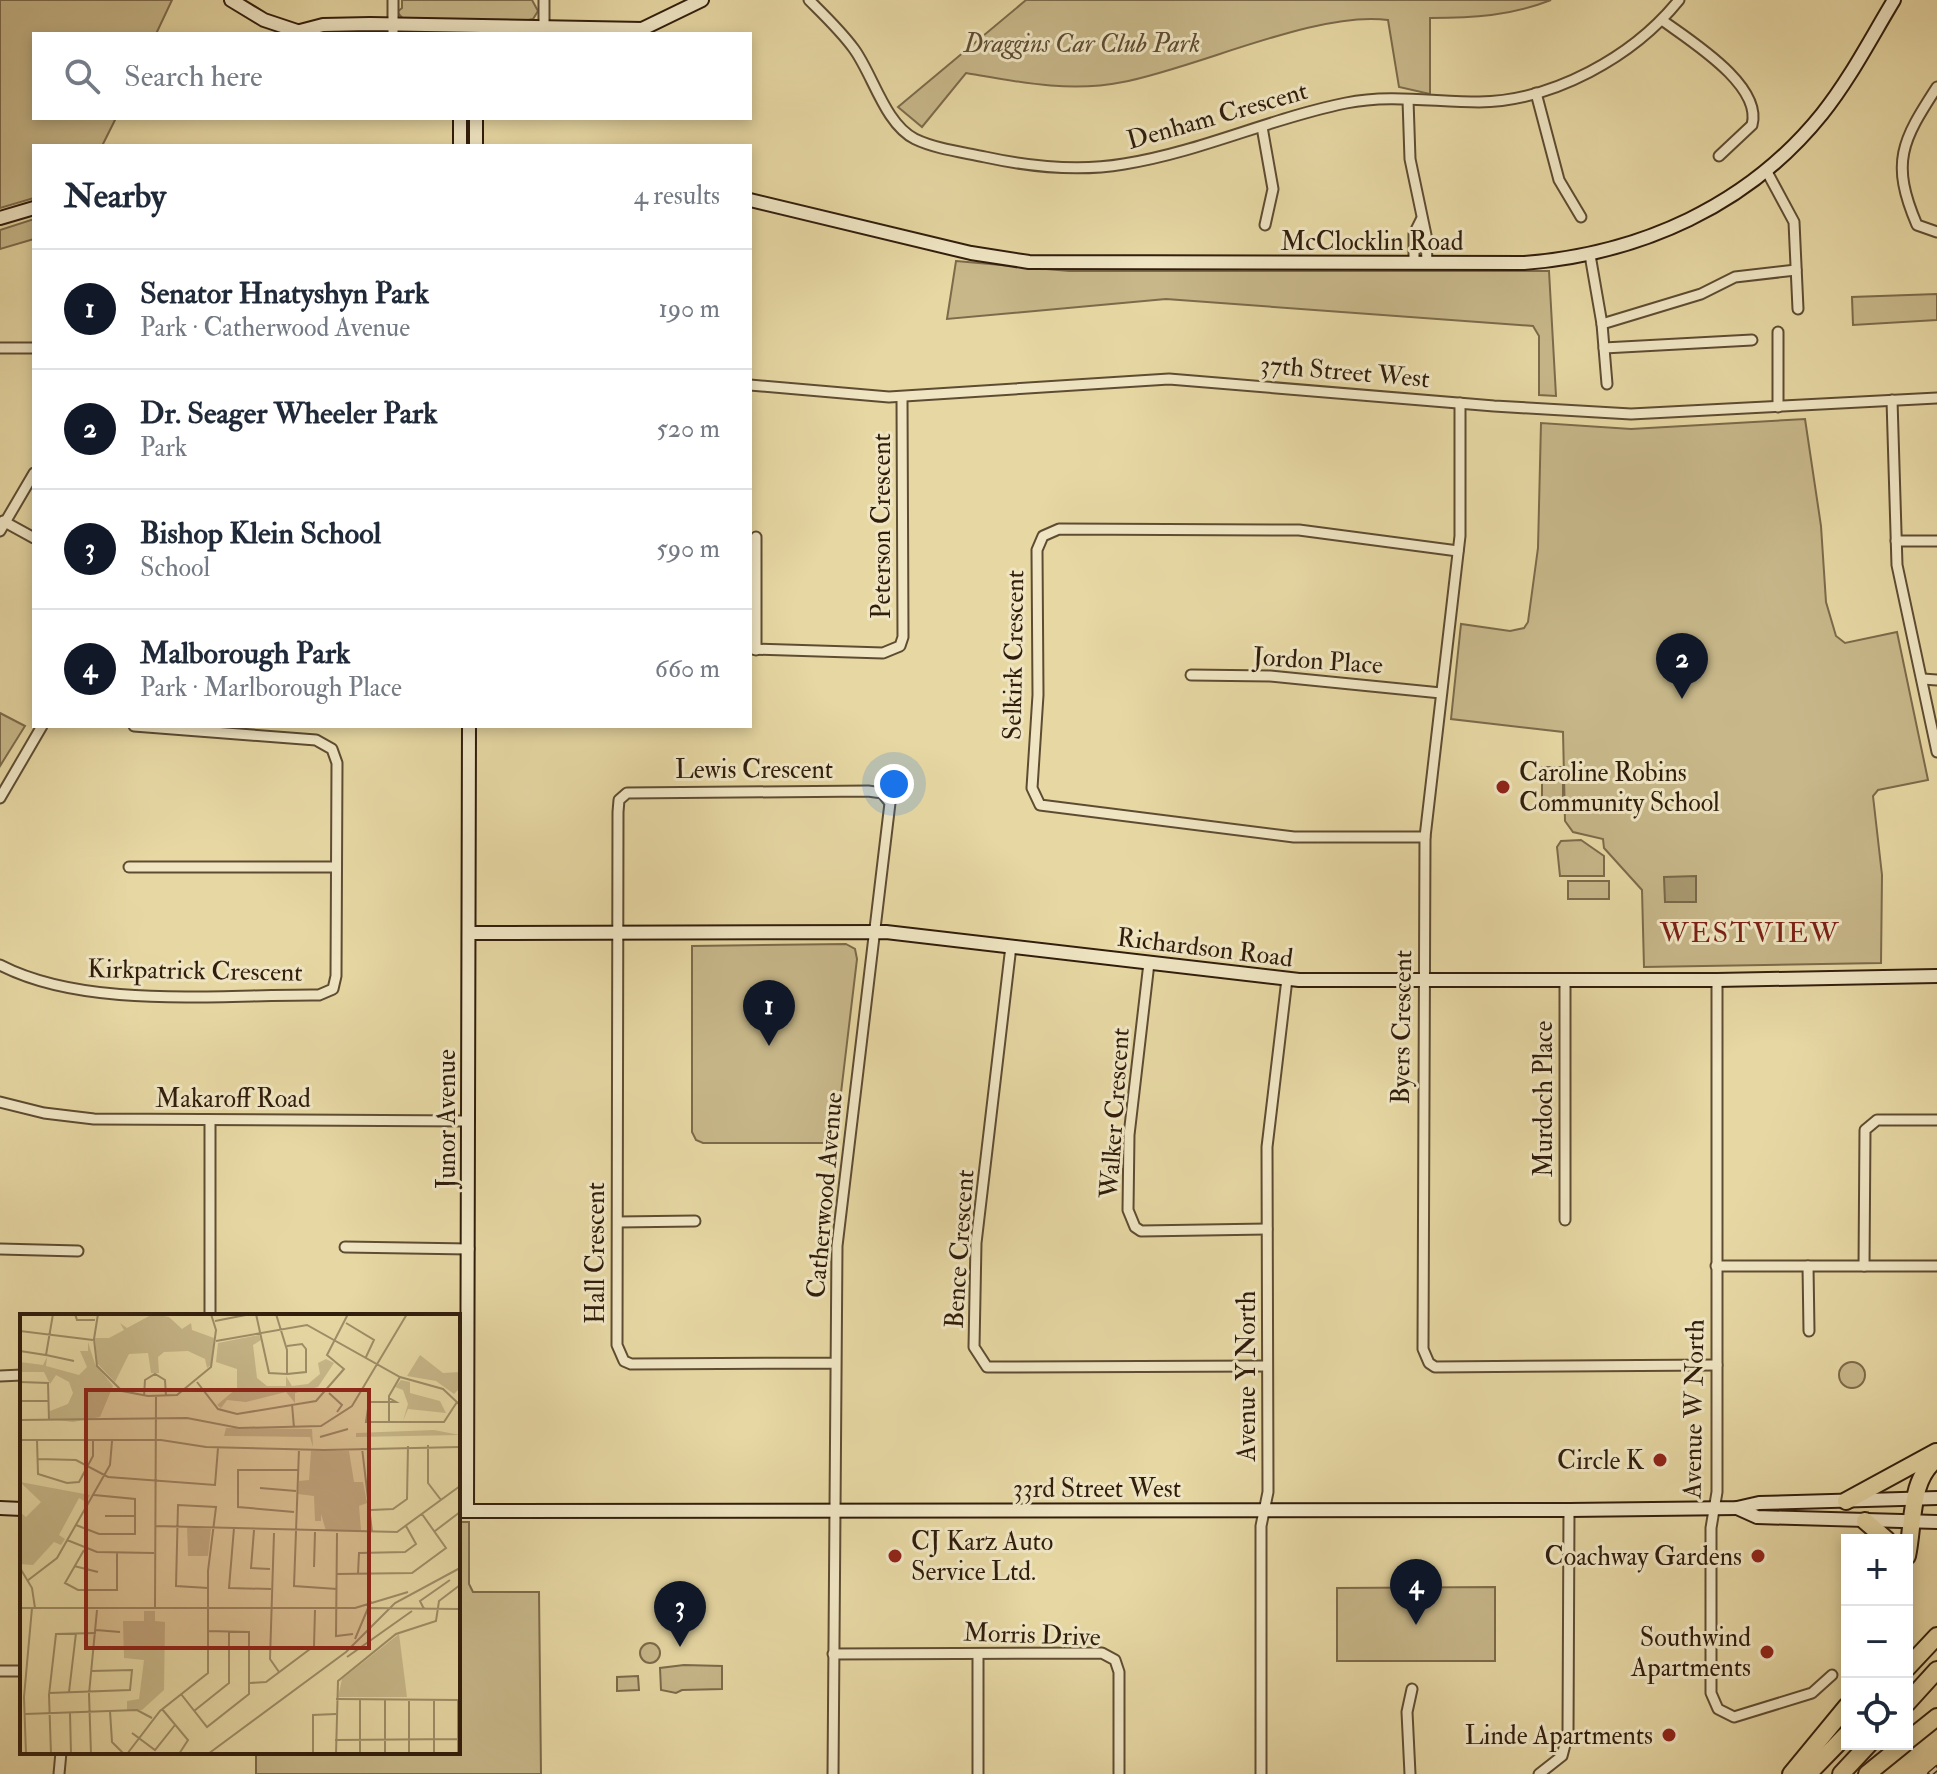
<!DOCTYPE html>
<html lang="en">
<head>
<meta charset="utf-8">
<style>
	:root { --surface:#fff; --page:#f6f6f7; --text:#1f2937; --muted:#747a83; --line:#e0e1e3; --accent:#111827 }
	body { margin:0; font-family:"IM FELL Double Pica",serif; background:var(--page); color:var(--text) }
	.controls { position:absolute; right:24px; bottom:24px; display:grid; overflow:hidden; border-radius:0px; box-shadow:0 4px 12px #0003 }
	.controls button { width:72px; height:72px; display:grid; place-items:center; padding:0; border:0; border-bottom:2px solid var(--line); background:var(--surface); color:var(--text); font:40px sans-serif }
	.you { position:absolute; left:894px; top:784px; width:28px; height:28px; margin:-20px; border:6px solid #fff; border-radius:50%; background:#1a73e8; box-shadow:0 0 0 12px #1a73e833 }
	.badge { display:grid; place-items:center; width:52px; height:52px; border-radius:50%; background:var(--accent); color:#fff; font-size:26px; font-weight:700 }
	.pin { position:absolute; translate:-50% -66px; filter:drop-shadow(0 2px 4px #0008) }
	.pin::after { content:''; position:absolute; top:42px; width:28px; height:24px; background:inherit; clip-path:polygon(0 0,100% 0,50% 100%) }
	.list { margin:0; padding:0; list-style:none }
	h2 { display:flex; justify-content:space-between; align-items:center; height:104px; margin:0; padding:0 32px; font-size:34px }
	h2 small { font-size:26px; font-weight:400; color:var(--muted) }
	.list li { display:grid; grid-template-columns:52px 1fr auto; gap:24px; align-items:center; box-sizing:border-box; height:120px; padding:0 32px; border-top:2px solid var(--line) }
	.list b { display:block; font-size:30px; white-space:nowrap }
	.list p { margin:0; font-size:26px; white-space:nowrap; color:var(--muted) }
	.list em { font-size:26px; font-style:normal; color:var(--muted) }
	.icon { flex:none; width:44px; height:44px; fill:none; stroke:currentColor; stroke-width:2; stroke-linecap:round; stroke-linejoin:round }
	.map { position:relative; flex:none; width:1937px; height:1774px; overflow:hidden }
	.search { position:absolute; background:var(--surface); box-shadow:0 4px 12px #0003; left:32px; top:32px; width:720px; height:88px; display:flex; align-items:center; gap:20px; box-sizing:border-box; padding:0 28px; border-radius:0px; color:var(--muted); font-size:30px }
	.panel { position:absolute; background:var(--surface); box-shadow:0 4px 12px #0003; left:32px; top:144px; width:720px; height:584px; border-radius:0px }
	.map>svg:first-child { display:block }
</style>
</head>
<body>
<div class="map">
<svg width="1937" height="1774" viewBox="0 0 1937 1774">
	<rect width="100%" height="100%" fill="#e6d7a3"/>
	<filter id="stains"><feTurbulence type="fractalNoise" baseFrequency=".0025" numOctaves="4"/><feColorMatrix values="0 0 0 0 .2 0 0 0 0 .09 0 0 0 0 .02 0 0 0 .5 -.17"/></filter>
	<radialGradient id="worn" r=".72"><stop offset=".6" stop-color="#630" stop-opacity="0"/><stop offset="1" stop-color="#630" stop-opacity=".3"/></radialGradient>
	<g fill="#c7b789" stroke="#7c6a4a" stroke-width="2">
		<path d="M 0,0 L 172,0 L 156,34 L 34,34 L 34,118 L 116,118 L 102,146 L 34,146 L 34,198 L 0,208 Z"/>
		<path d="M 402,0 L 532,0 L 538,11 L 533,19 L 524,21 L 406,22 L 397,12 L 402,8 Z"/>
		<path d="M 1026,0 L 1551,0 C 1510,16 1473,18 1430,18 L 1430,94 L 1399,87 L 1388,20 C 1318,10 1197,68 1123,82 C 1070,93 1018,82 966,73 L 922,127 L 898,107 Z"/>
		<path d="M 34,219 L 34,239 L 0,249 L 0,230 Z"/>
		<path d="M 956,261 L 1069,271 L 1549,271 L 1556,396 L 1539,395 L 1539,336 L 1533,326 L 1166,299 L 947,319 Z"/>
		<path d="M 1937,294 L 1937,320 L 1853,325 L 1852,297 Z"/>
		<path d="M 1805,419 L 1821,526 L 1826,602 L 1836,636 L 1845,643 L 1897,632 L 1928,780 L 1878,790 L 1873,796 L 1882,875 L 1881,963 L 1644,967 L 1642,890 L 1604,848 L 1603,839 L 1573,832 L 1565,821 L 1563,732 L 1451,719 L 1461,624 L 1510,631 L 1524,628 L 1528,622 L 1538,548 L 1541,423 L 1631,429 Z"/>
		<path d="M 0,713 L 25,726 L 0,766 Z"/>
		<rect x="1542" y="767" width="21" height="38"/>
		<path d="M 1581,840 L 1604,856 L 1604,876 L 1560,876 L 1557,847 L 1561,841 Z"/>
		<rect x="1568" y="881" width="41" height="18"/>
		<path d="M 846,944 L 855,949 L 857,959 L 835,1143 L 703,1143 L 696,1140 L 692,1132 L 692,946 Z"/>
		<circle cx="1852" cy="1375" r="13"/>
		<path d="M 458,1522 L 469,1522 L 469,1584 L 473,1592 L 539,1592 L 541,1774 L 256,1774 L 256,1752 L 458,1752 Z"/>
		<path d="M 1495,1587 L 1495,1661 L 1337,1661 L 1337,1588 Z"/>
		<circle cx="650" cy="1653" r="10"/>
		<path d="M 684,1665 L 722,1666 L 722,1689 L 682,1690 L 676,1693 L 661,1690 L 660,1668 Z"/>
		<path d="M 638,1676 L 639,1690 L 617,1691 L 617,1677 Z"/>
	</g>
	<path fill="#a89870" stroke="#786748" stroke-width="2" d="M 1696,876 L 1696,902 L 1665,902 L 1664,877 Z"/>
	<g fill="none" stroke-linecap="round" stroke-linejoin="round">
		<g stroke="#5e4c32" stroke-width="13">
			<g id="street">
				<path d="M 393,0 L 393,34"/>
				<path d="M 544,0 L 544,34"/>
				<path d="M 809,0 C 825,16 841,31 854,49 C 873,75 885,124 915,139 C 936,149 962,152 985,157 C 1031,167 1077,172 1124,164 C 1200,152 1271,118 1346,103 C 1389,94 1435,102 1479,102 C 1553,101 1633,57 1679,0"/>
				<path d="M 1662,20 C 1689,40 1763,85 1752,125 L 1719,156"/>
				<path d="M 1937,87 C 1902,141 1890,162 1917,225 L 1937,232"/>
				<path d="M 1536,93 L 1559,180 L 1581,217"/>
				<path d="M 1408,100 L 1410,159 L 1426,235 L 1427,263"/>
				<path d="M 1262,127 L 1273,189 L 1265,225"/>
				<path d="M 1766,170 L 1794,222 L 1798,309"/>
				<path d="M 1590,255 L 1602,324 L 1607,384"/>
				<path d="M 1414,263 L 1414,234 L 1421,220"/>
				<path d="M 1602,324 L 1701,294 L 1735,277 L 1796,270"/>
				<path d="M 1778,332 L 1778,407"/>
				<path d="M 0,348 L 34,348"/>
				<path d="M 1604,348 L 1752,340"/>
				<path d="M 750,385 L 889,397 L 1169,379 L 1494,406 L 1631,414 L 1937,398"/>
				<path d="M 1892,400 L 1897,565 L 1937,752"/>
				<path d="M 1460,403 L 1460,536 L 1425,837 L 1423,1349 L 1429,1363 L 1435,1367 L 1717,1365"/>
				<path d="M 3,521 L 34,538"/>
				<path d="M 0,531 L 34,473"/>
				<path d="M 1896,541 L 1937,541"/>
				<path d="M 750,649 L 883,653 L 900,646 L 903,637 L 902,397"/>
				<path d="M 756,650 L 756,537"/>
				<path d="M 1191,675 L 1270,676 L 1441,693"/>
				<path d="M 1923,679 L 1937,680"/>
				<path d="M 0,798 L 42,726"/>
				<path d="M 1425,837 L 1294,837 L 1040,805 L 1032,788 L 1038,695 L 1037,550 L 1043,536 L 1059,529 L 1299,530 L 1458,551"/>
				<path d="M 129,867 L 336,867"/>
				<path d="M 1011,946 L 976,1243 L 974,1347 L 987,1367 L 1267,1366"/>
				<path d="M 1149,963 L 1129,1135 L 1128,1210 L 1135,1227 L 1141,1231 L 1267,1229"/>
				<path d="M 0,965 C 87,1010 221,994 319,995 L 333,989 L 336,976 L 337,763 L 332,749 L 316,740 L 134,726"/>
				<path d="M 1717,980 L 1717,1492 L 1711,1528 L 1711,1693 L 1718,1709 L 1734,1717 L 1812,1693 L 1832,1675"/>
				<path d="M 0,1102 L 44,1113 L 94,1119 L 468,1121"/>
				<path d="M 210,1121 L 210,1316"/>
				<path d="M 1565,1220 L 1565,979"/>
				<path d="M 618,1222 L 695,1221"/>
				<path d="M 345,1247 L 469,1249"/>
				<path d="M 0,1249 L 78,1251"/>
				<path d="M 1716,1266 L 1937,1266"/>
				<path d="M 1808,1266 L 1809,1331"/>
				<path d="M 1864,1266 L 1865,1130 L 1877,1120 L 1937,1120"/>
				<path d="M 0,1376 L 22,1375"/>
				<path d="M 833,1654 L 1102,1653 L 1115,1660 L 1119,1672 L 1119,1774"/>
				<path d="M 978,1654 L 978,1774"/>
				<path d="M 0,1671 L 22,1671"/>
				<path d="M 59,1774 L 61,1752"/>
				<path d="M 833,1774 L 837,1246 L 890,803 L 882,793 L 868,791 L 627,793 L 619,800 L 618,812 L 617,1345 L 624,1361 L 631,1364 L 835,1363"/>
				<path d="M 1261,1774 L 1261,1526 L 1268,1492 L 1267,1147 L 1287,979"/>
				<path d="M 1410,1774 L 1407,1712 L 1412,1689"/>
				<path d="M 1539,1774 L 1562,1756 L 1568,1733 L 1569,1510"/>
			</g>
		</g>
		<g stroke="#311d0c" stroke-width="16">
			<g id="secondary">
				<path d="M 231,0 L 264,20 L 306,34"/>
				<path d="M 300,31 L 323,25 L 370,24 L 643,29"/>
				<path d="M 636,32 L 702,0"/>
				<path d="M 460,146 L 460,118"/>
				<path d="M 476,146 L 476,118"/>
				<path d="M 750,200 L 971,253 L 1029,262 L 1524,263 C 1640,254 1748,206 1822,114 C 1850,79 1871,38 1894,0"/>
				<path d="M 0,218 L 34,208"/>
				<path d="M 469,933 L 886,932 L 1299,980 L 1717,980 L 1937,976"/>
				<path d="M 0,1508 L 22,1509"/>
				<path d="M 1737,1508 L 1757,1517 L 1937,1522"/>
				<path d="M 458,1511 L 1569,1510 L 1737,1508 L 1759,1503 L 1937,1498"/>
				<path d="M 467,1511 L 469,726"/>
			</g>
		</g>
		<g stroke="#311d0c" stroke-width="20">
			<g id="highway">
				<path d="M 1846,1501 L 1936,1452"/>
				<path d="M 1865,1521 L 1887,1540"/>
				<path d="M 1907,1556 C 1914,1525 1909,1478 1937,1459"/>
				<path d="M 1907,1668 L 1937,1636"/>
				<path d="M 1907,1703 L 1937,1670"/>
				<path d="M 1907,1741 L 1937,1717"/>
				<path d="M 1791,1774 L 1847,1706"/>
				<path d="M 1808,1774 L 1847,1734"/>
				<path d="M 1841,1774 L 1869,1744"/>
				<path d="M 1867,1774 L 1904,1744"/>
			</g>
		</g>
		<use href="#street" stroke="#efe5c3" stroke-width="9"/>
		<use href="#secondary" stroke="#efe5c3" stroke-width="12"/>
		<use href="#highway" stroke="#e6d7a3" stroke-width="16"/>
		<g stroke="#311d0c" stroke-width="6">
			<path id="rail" d="M 1930,1774 L 1937,1768"/>
		</g>
		<use href="#rail" stroke="#efe5c3" stroke-width="3" stroke-dasharray="9" stroke-linecap="butt"/>
	</g>
	<g fill="#8f2418" stroke="#efe5c3" stroke-width="3">
		<circle cx="1503" cy="787" r="8"/>
		<circle cx="1660" cy="1460" r="8"/>
		<circle cx="895" cy="1556" r="8"/>
		<circle cx="1758" cy="1556" r="8"/>
		<circle cx="1767" cy="1652" r="8"/>
		<circle cx="1669" cy="1735" r="8"/>
	</g>
	<g text-anchor="middle" stroke-width="6" stroke-linejoin="round" paint-order="stroke">
		<g font-size="26" font-style="italic" fill="#5e4b32" stroke="#efe5c3">
			<text x="1082" y="52">Draggins Car Club Park</text>
		</g>
		<g font-size="26" fill="#311d0c" stroke="#efe5c3">
			<text transform="translate(1217 115) rotate(-16)" y="9">Denham Crescent</text>
			<text x="1372" y="250">McClocklin Road</text>
			<text transform="translate(1345 371) rotate(5)" y="9">37th Street West</text>
			<text transform="translate(881 526) rotate(-90)" y="9">Peterson Crescent</text>
			<text transform="translate(1013 655) rotate(-89)" y="9">Selkirk Crescent</text>
			<text transform="translate(1318 660) rotate(4)" y="9">Jordon Place</text>
			<text x="754" y="778">Lewis Crescent</text>
			<text transform="translate(1205 947) rotate(7)" y="9">Richardson Road</text>
			<text transform="translate(195 970) rotate(1)" y="9">Kirkpatrick Crescent</text>
			<text transform="translate(1401 1027) rotate(-89)" y="9">Byers Crescent</text>
			<text x="233" y="1107">Makaroff Road</text>
			<text transform="translate(1543 1099) rotate(-90)" y="9">Murdoch Place</text>
			<text transform="translate(1114 1113) rotate(-86)" y="9">Walker Crescent</text>
			<text transform="translate(446 1119) rotate(-90)" y="9">Junor Avenue</text>
			<text transform="translate(824 1195) rotate(-85)" y="9">Catherwood Avenue</text>
			<text transform="translate(959 1249) rotate(-86)" y="9">Bence Crescent</text>
			<text transform="translate(595 1253) rotate(-90)" y="9">Hall Crescent</text>
			<text transform="translate(1246 1376) rotate(-90)" y="9">Avenue Y North</text>
			<text transform="translate(1693 1409) rotate(-89)" y="9">Avenue W North</text>
			<text x="1097" y="1497">33rd Street West</text>
			<text transform="translate(1032 1634) rotate(2)" y="9">Morris Drive</text>
		</g>
		<g font-size="26" fill="#311d0c" stroke="#efe5c3" text-anchor="end">
			<text x="1519" y="781" text-anchor="start">Caroline Robins<tspan x="1519" dy="30">Community School</tspan></text>
			<text x="1644" y="1469">Circle K</text>
			<text x="911" y="1550" text-anchor="start">CJ Karz Auto<tspan x="911" dy="30">Service Ltd.</tspan></text>
			<text x="1742" y="1565">Coachway Gardens</text>
			<text x="1751" y="1646">Southwind<tspan x="1751" dy="30">Apartments</tspan></text>
			<text x="1653" y="1744">Linde Apartments</text>
		</g>
		<g font-size="28" letter-spacing="2" fill="#7a1f14" stroke="#efe5c3">
			<text x="1750" y="942">WESTVIEW</text>
		</g>
	</g>
	<g transform="translate(20 1314)">
		<rect width="440" height="440" fill="#e6d7a3"/>
		<path d="M 133,0 L 149,3 L 162,15 L 171,9 L 172,16 L 194,24 L 191,51 L 187,54 L 185,45 L 168,37 L 144,38 L 138,43 L 139,59 L 131,59 L 128,39 L 109,40 L 95,68 L 77,49 L 75,24 L 89,24 L 104,16 L 100,9 L 107,14 ZM 239,21 L 241,26 L 233,31 L 237,64 L 247,72 L 266,72 L 266,62 L 272,72 L 288,70 L 300,60 L 298,49 L 306,45 L 314,49 L 298,73 L 275,79 L 275,89 L 266,78 L 226,88 L 207,86 L 201,94 L 197,91 L 217,74 L 217,55 L 196,48 L 198,29 ZM 68,28 L 75,50 L 93,72 L 80,103 L 53,108 L 30,105 L 30,97 L 48,90 L 53,79 L 49,68 L 36,61 L 30,70 L 24,58 L 0,58 L 0,48 L 23,51 L 27,43 L 26,52 L 59,61 L 67,53 L 60,37 L 68,37 ZM 400,41 L 423,59 L 440,58 L 440,74 L 434,80 L 416,67 L 387,62 ZM 381,66 L 390,68 L 390,79 L 420,87 L 426,99 L 388,95 L 383,107 L 388,90 L 383,76 L 375,73 ZM 206,114 L 292,115 L 293,133 L 290,123 L 204,122 ZM 414,116 L 440,121 L 336,123 L 336,119 ZM 291,137 L 329,137 L 334,168 L 343,168 L 347,189 L 339,192 L 341,216 L 306,217 L 301,200 L 301,207 L 295,207 L 294,182 L 278,180 L 279,167 L 289,166 ZM 0,168 L 70,181 L 66,188 L 59,184 L 39,221 L 45,225 L 41,231 L 34,228 L 13,251 L 0,250 L 0,198 L 6,203 L 21,188 ZM 167,213 L 191,215 L 188,242 L 168,242 ZM 124,297 L 135,297 L 135,307 L 145,308 L 144,376 L 122,396 L 107,396 L 107,387 L 119,385 L 124,346 L 104,344 L 103,307 L 124,307 ZM 379,320 L 387,383 L 318,383 L 322,365 Z" fill="#c7b789"/>
		<path fill="none" stroke="#9e8d67" stroke-width="2" d="M 55,0 L 57,6 L 75,6M 78,0 L 74,25 L 77,52 L 102,77 L 128,82 L 157,81 L 191,53 L 196,16 L 191,0M 236,0 L 249,59 L 267,60 L 267,36 L 256,0M 195,7 L 231,0M 326,9 L 354,26 L 346,43M 0,17 L 73,26M 196,27 L 287,11 L 380,63 L 423,75 L 440,91M 267,32 L 282,30 L 286,35 L 286,58 L 267,60M 0,37 L 26,41 L 33,0M 26,41 L 54,47M 0,68 L 28,69 L 29,106M 177,68 L 198,95 L 217,100 L 296,87 L 324,55 L 307,41 L 328,0M 309,79 L 322,91 L 317,98M 124,82 L 125,66 L 135,60 L 145,66 L 146,82M 369,84 L 376,88 L 349,88 L 346,108 L 424,108 L 437,88M 0,87 L 28,87M 272,90 L 274,114M 0,106 L 167,104 L 219,114 L 301,112 L 332,92 L 387,0M 369,108 L 369,82 L 380,63M 300,123 L 328,115M 0,126 L 141,126 L 186,133 L 304,136 L 440,133M 17,126 L 18,160 L 47,169 L 59,168 L 73,142 L 73,126M 408,131 L 408,169 L 421,186M 342,134 L 352,218M 279,135 L 274,272 L 317,275M 18,145 L 56,146 L 88,163 L 195,171 L 198,134M 240,174 L 276,177M 351,196 L 373,195 L 387,185 L 388,132M 274,198 L 218,193 L 218,156 L 279,156M 85,202 L 115,202M 56,211 L 79,220 L 115,220 L 115,185 L 74,181M 135,212 L 377,218 L 440,172M 214,214 L 209,274 L 251,275M 234,216 L 231,254 L 250,255M 415,217 L 440,198M 254,219 L 250,345 L 259,358M 317,219 L 316,322 L 333,320M 47,226 L 77,238 L 134,239M 64,236 L 45,269 L 58,276 L 97,276 L 97,239M 54,252 L 78,258M 294,253 L 295,218M 0,254 L 12,274 L 15,294M 317,260 L 392,259 L 426,234 L 402,200M 338,260 L 339,239 L 385,238 L 396,230 L 386,212M 7,267 L 37,244 L 90,151 L 92,127M 135,293 L 136,82M 0,294 L 336,294M 335,294 L 388,278M 347,294 L 440,295M 404,295 L 400,287 L 430,266M 76,316 L 100,318M 335,325 L 351,287M 157,335 L 188,335M 327,343 L 392,297M 230,369 L 246,368 L 294,332 L 295,296M 49,378 L 56,319M 29,379 L 110,376 L 112,356 L 72,357M 161,380 L 187,413 L 229,380 L 229,318 L 188,317M 316,385 L 440,386M 340,386 L 340,440M 365,386 L 365,440M 389,386 L 389,440M 414,386 L 414,440M 438,386 L 438,440M 142,395 L 168,426 L 159,440M 90,397 L 92,428 L 104,440M 174,397 L 209,369 L 209,317M 50,399 L 51,440M 5,400 L 117,396 L 132,404M 119,424 L 112,419 L 135,436 L 155,411M 315,426 L 438,425M 6,440 L 4,383 L 12,294M 31,440 L 29,381 L 36,320 L 76,319M 71,440 L 69,380 L 77,296M 107,440 L 140,397 L 188,359 L 188,257 L 196,193 L 158,191 L 156,272 L 188,274M 188,440 L 326,338 L 375,289 L 440,254M 249,440 L 293,439M 293,440 L 293,401 L 316,400M 316,440 L 318,367 L 376,320 L 416,307 L 419,287 L 440,271"/>
		<path fill="#8f2418" fill-opacity="0.15" stroke="#8f2418" stroke-width="4" d="M 66,76 L 349,76 L 349,334 L 66,334 Z"/>
		<rect width="440" height="440" fill="none" stroke="#311d0c" stroke-width="4"/>
	</g>
	<rect width="100%" height="100%" filter="url(#stains)"/>
	<rect width="100%" height="100%" fill="url(#worn)"/>
</svg>
<div class="controls">
<button>+</button>
<button>−</button>
<button><svg class="icon" aria-label="locate" viewBox="0 0 24 24"><circle cx="12" cy="12" r="6"/><path d="M12 2v4M12 18v4M2 12h4M18 12h4"/></svg></button>
</div>
<div class="you"></div>
<div class="pin badge" style="left:769px;top:1046px">1</div>
<div class="pin badge" style="left:1682px;top:699px">2</div>
<div class="pin badge" style="left:680px;top:1647px">3</div>
<div class="pin badge" style="left:1416px;top:1625px">4</div>
<div class="search"><svg class="icon" aria-label="search" viewBox="0 0 24 24"><circle cx="10" cy="10" r="6"/><path d="M15 15l6 6"/></svg>Search here</div>
<section class="panel">
<h2>Nearby<small>4 results</small></h2>
<ul class="list">
<li><span class="badge">1</span><div><b>Senator Hnatyshyn Park</b><p>Park · Catherwood Avenue</p></div><em>190 m</em></li>
<li><span class="badge">2</span><div><b>Dr. Seager Wheeler Park</b><p>Park</p></div><em>520 m</em></li>
<li><span class="badge">3</span><div><b>Bishop Klein School</b><p>School</p></div><em>590 m</em></li>
<li><span class="badge">4</span><div><b>Malborough Park</b><p>Park · Marlborough Place</p></div><em>660 m</em></li>
</ul>
</section>
</div>
</body>
</html>
